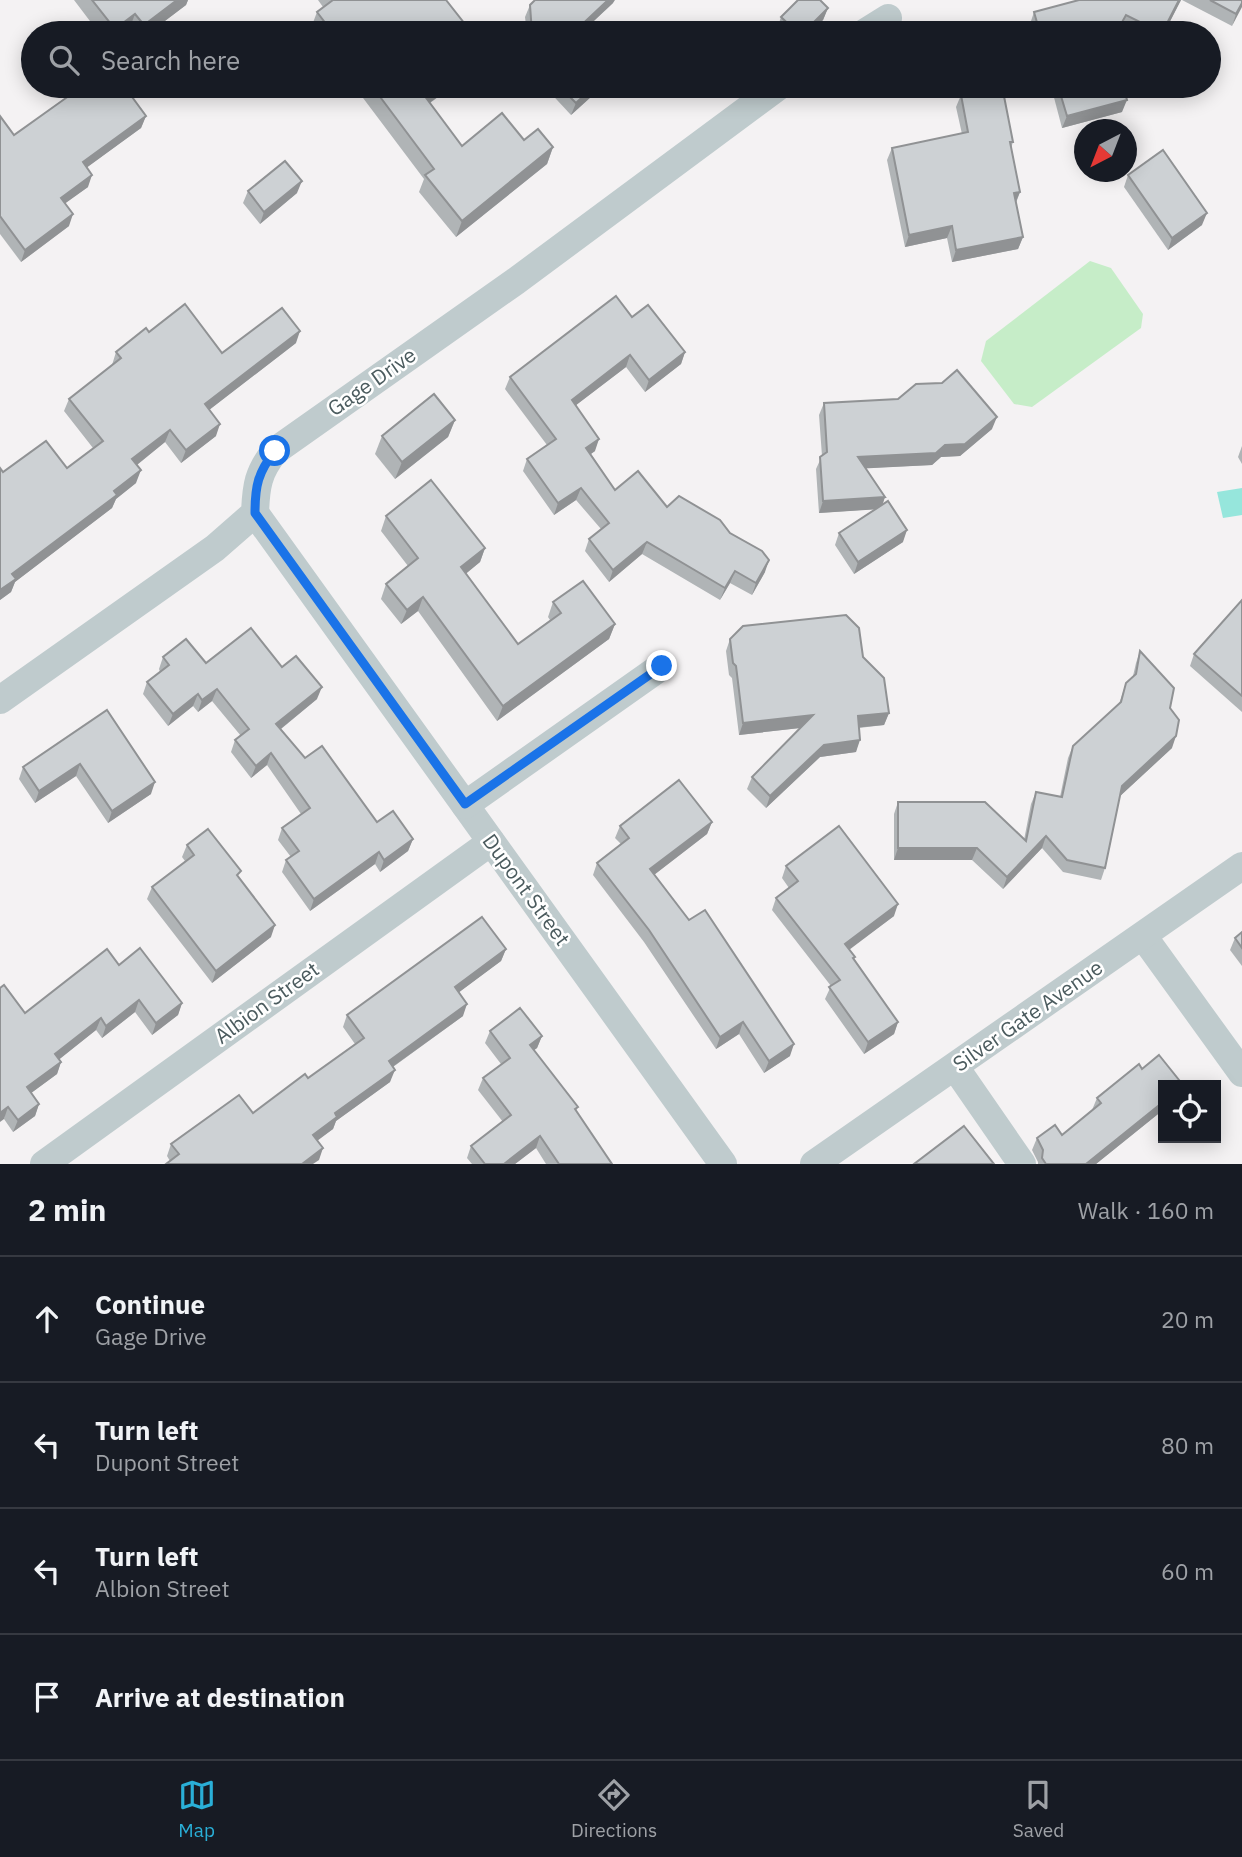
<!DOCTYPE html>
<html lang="en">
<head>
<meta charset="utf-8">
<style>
	:root { --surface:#171b24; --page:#242831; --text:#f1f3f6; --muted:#9ea1a6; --line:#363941; --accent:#2aafd7 }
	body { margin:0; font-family:"IBM Plex Sans",sans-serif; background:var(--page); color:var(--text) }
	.controls { position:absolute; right:21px; bottom:21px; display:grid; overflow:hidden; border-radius:0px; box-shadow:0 4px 18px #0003 }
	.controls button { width:63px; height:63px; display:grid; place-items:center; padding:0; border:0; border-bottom:2px solid var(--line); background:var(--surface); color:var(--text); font:35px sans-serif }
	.compass { position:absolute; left:1074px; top:119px; width:63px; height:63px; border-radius:50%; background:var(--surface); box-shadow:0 4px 18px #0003; rotate:222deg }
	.stop { position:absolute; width:21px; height:21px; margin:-16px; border:5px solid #1a73e8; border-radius:50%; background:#fff }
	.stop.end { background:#1a73e8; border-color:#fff; box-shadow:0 2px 7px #0008 }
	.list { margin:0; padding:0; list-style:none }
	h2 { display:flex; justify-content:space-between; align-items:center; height:91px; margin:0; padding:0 28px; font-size:30px }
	h2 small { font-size:23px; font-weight:400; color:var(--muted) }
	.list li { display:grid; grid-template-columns:46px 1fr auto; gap:21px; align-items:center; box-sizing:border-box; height:126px; padding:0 28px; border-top:2px solid var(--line) }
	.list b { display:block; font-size:26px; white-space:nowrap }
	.list p { margin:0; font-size:23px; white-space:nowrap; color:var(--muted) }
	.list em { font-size:23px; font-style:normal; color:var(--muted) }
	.icon { flex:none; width:38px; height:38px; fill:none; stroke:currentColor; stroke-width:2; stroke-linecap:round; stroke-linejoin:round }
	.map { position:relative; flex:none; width:1242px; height:1164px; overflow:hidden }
	.search { position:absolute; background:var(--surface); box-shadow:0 4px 18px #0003; left:21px; right:21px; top:21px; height:77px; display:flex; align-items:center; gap:18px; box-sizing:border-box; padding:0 24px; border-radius:38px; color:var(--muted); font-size:26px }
	.sheet { height:595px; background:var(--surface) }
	nav { display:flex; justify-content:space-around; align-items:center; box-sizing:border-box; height:98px; border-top:2px solid var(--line); background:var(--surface); font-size:19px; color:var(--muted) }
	nav a { display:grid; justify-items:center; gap:4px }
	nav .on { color:var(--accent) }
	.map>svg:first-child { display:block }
</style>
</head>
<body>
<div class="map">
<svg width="1242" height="1164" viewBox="0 0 1242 1164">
	<rect width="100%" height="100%" fill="#f4f2f3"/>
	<path fill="#c6edc8" d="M 1090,261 L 1111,268 L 1143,314 L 1141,328 L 1032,407 L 1014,404 L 981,361 L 986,341 Z"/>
	<path fill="#96e6dc" d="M 1242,488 L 1242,515 L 1223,518 L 1217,492 Z"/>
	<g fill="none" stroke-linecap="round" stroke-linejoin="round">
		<g stroke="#bfcbcd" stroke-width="28">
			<path d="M 864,33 L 888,18"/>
			<path d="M 255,513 L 723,1164"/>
			<path d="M 0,700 L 215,548 L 255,513 C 256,486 258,472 275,451 L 516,281 L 779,86"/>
			<path d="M 465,805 L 662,666"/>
			<path d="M 1143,936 L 1242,1073"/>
			<path d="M 955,1067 L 1022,1164"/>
			<path d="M 44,1164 L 491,842"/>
			<path d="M 814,1164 L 1242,866"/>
		</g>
	</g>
	<g fill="#b0b4b6">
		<path d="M 74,0 L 188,0 L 186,5 L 149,33 L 132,33 L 129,30 L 125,33 L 99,33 Z"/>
		<path d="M 318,0 L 446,0 L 472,33 L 315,33 L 311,28 L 317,12 L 323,7 Z"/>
		<path d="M 1181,0 L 1164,33 L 1134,33 L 1121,27 L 1118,33 L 1032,33 L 1030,24 L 1034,12 Z"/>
		<path d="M 1182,0 L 1242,0 L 1232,26 Z"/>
		<path d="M 613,3 L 581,33 L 527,33 L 525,17 L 530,5 Z"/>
		<path d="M 828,8 L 823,20 L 810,33 L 781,33 L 777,29 L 781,17 Z"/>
		<path d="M 74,86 L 124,86 L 146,116 L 141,128 L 87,167 L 88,187 L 65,203 L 69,226 L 21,262 L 0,234 L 0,116 L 14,135 L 72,93 Z"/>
		<path d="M 354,86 L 453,86 L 430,103 L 462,146 L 524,140 L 553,147 L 547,164 L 456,237 L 419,192 L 424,179 Z"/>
		<path d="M 544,86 L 603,86 L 571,115 Z"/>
		<path d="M 1051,86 L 1123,86 L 1122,112 L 1062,128 Z"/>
		<path d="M 961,95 L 1013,142 L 1011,148 L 1020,192 L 1016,203 L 1023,237 L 1018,249 L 952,262 L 947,238 L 905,247 L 887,160 L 892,148 L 962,134 L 956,107 Z"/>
		<path d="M 1128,175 L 1202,225 L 1168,250 L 1124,187 Z"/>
		<path d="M 248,191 L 297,193 L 260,224 L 243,203 Z"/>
		<path d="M 632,317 L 685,352 L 681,364 L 645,392 L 626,367 L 576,405 L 595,451 L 591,454 L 615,490 L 667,507 L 730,533 L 765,572 L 752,595 L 730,583 L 720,600 L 642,554 L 609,582 L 585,551 L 589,539 L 601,529 L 576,500 L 554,515 L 523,471 L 527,459 L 547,445 L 505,389 L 510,377 Z"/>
		<path d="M 149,332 L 222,353 L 296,343 L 209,410 L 216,436 L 181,463 L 165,442 L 137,465 L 136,483 L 116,499 L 112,508 L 15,582 L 11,592 L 0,600 L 0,468 L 3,472 L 67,468 L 93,448 L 64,411 L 69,399 L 112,365 L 116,352 Z"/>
		<path d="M 824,403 L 992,429 L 960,456 L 941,457 L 932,465 L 866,468 L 885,497 L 882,505 L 903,542 L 854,574 L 835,545 L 839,533 L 875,509 L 819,513 L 816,469 L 822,456 L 819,415 Z"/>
		<path d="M 455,420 L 448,437 L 395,479 L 375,454 L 382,436 Z"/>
		<path d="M 1242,446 L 1242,464 L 1238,457 Z"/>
		<path d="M 386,516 L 485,548 L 480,562 L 466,573 L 518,644 L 550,620 L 548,617 L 553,602 L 615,624 L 609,639 L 497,721 L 418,611 L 401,624 L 381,599 L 386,584 L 408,566 L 381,531 Z"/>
		<path d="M 1242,600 L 1242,712 L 1190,666 L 1194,654 Z"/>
		<path d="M 730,639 L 863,657 L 889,713 L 884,725 L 859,728 L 856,752 L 820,757 L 766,808 L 747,789 L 752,777 L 800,728 L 739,735 L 732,678 L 729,675 L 726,651 Z"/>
		<path d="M 1140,651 L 1170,708 L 1172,748 L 1120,796 L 1105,868 L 1101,880 L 1063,872 L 1042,848 L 1003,889 L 972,860 L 894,860 L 894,814 L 898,802 L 1024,840 L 1031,804 L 1036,792 L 1060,797 L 1068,758 L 1073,746 L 1119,704 L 1126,683 L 1133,676 L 1136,663 Z"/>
		<path d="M 163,657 L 206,663 L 282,667 L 317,699 L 281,729 L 305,758 L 377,822 L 413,839 L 408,851 L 380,872 L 375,864 L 310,911 L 282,872 L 286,860 L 291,857 L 278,840 L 282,828 L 301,814 L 267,765 L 251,778 L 231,752 L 235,740 L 241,736 L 212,701 L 198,712 L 193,706 L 168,726 L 143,694 L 147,682 L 160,672 L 159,669 Z"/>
		<path d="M 107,710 L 151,794 L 108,823 L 76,776 L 35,803 L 19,779 L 23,767 Z"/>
		<path d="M 712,822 L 707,834 L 654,875 L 790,1056 L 764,1073 L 739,1034 L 716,1049 L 644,942 L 593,875 L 597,863 L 621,844 L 615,838 L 620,826 Z"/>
		<path d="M 187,845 L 239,878 L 271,937 L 212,983 L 147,899 L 152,887 L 185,861 L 182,857 Z"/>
		<path d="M 786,866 L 894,916 L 849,949 L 855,957 L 854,959 L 898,1022 L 894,1034 L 864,1054 L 825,999 L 831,986 L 772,910 L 776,898 L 789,888 L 782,878 Z"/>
		<path d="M 1242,932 L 1242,966 L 1230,950 L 1235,938 Z"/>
		<path d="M 506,949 L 501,961 L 459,992 L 463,1016 L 393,1067 L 390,1082 L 336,1121 L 333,1129 L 317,1140 L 319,1160 L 170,1161 L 167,1156 L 171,1144 L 253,1113 L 308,1078 L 355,1044 L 343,1027 L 347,1015 Z"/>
		<path d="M 119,965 L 182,1003 L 178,1015 L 152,1035 L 135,1012 L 102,1038 L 96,1030 L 59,1059 L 61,1062 L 57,1074 L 31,1093 L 39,1104 L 35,1116 L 13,1132 L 4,1119 L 25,1013 Z"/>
		<path d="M 490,1031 L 542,1036 L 537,1048 L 534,1050 L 578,1107 L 576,1111 L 612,1164 L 546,1164 L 536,1148 L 515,1164 L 472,1164 L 467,1158 L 471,1146 L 503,1122 L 478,1090 L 483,1078 L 501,1064 L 485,1043 Z"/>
		<path d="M 1097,1098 L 1163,1110 L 1096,1164 L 1038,1164 L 1038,1162 L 1032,1150 L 1037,1138 L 1062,1135 L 1092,1110 Z"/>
	</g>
	<g fill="#909294">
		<path d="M 177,0 L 188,0 L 186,5 L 149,33 L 141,33 L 144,25 Z"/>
		<path d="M 608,0 L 615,0 L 613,3 L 581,33 L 573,33 Z"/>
		<path d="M 1179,0 L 1181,0 L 1164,33 L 1162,33 Z"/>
		<path d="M 1242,3 L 1242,7 L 1232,26 L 1236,14 Z"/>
		<path d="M 828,8 L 823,20 L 810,33 L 803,33 Z"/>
		<path d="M 135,14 L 129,30 L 125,33 L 113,33 L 115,29 Z"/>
		<path d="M 437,86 L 453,86 L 418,111 L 424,95 Z"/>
		<path d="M 594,86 L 603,86 L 571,115 L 576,103 Z"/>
		<path d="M 1127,100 L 1122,112 L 1062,128 L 1067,116 Z"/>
		<path d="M 146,116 L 141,128 L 78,174 L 83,162 Z"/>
		<path d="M 553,147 L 547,164 L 456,237 L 462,221 Z"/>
		<path d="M 92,175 L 88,187 L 56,210 L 61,198 Z"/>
		<path d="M 302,181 L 297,193 L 260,224 L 264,212 Z"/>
		<path d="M 1020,192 L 1015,204 L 1014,193 Z"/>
		<path d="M 1207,213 L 1202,225 L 1168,250 L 1172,238 Z"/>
		<path d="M 73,214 L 69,226 L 21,262 L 25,250 Z"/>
		<path d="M 952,226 L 947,238 L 905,247 L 909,235 Z"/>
		<path d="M 1023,237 L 1018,249 L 952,262 L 956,250 Z"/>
		<path d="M 300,331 L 296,343 L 200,417 L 205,404 Z"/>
		<path d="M 685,352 L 681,364 L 645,392 L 649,380 Z"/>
		<path d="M 630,355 L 626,367 L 567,412 L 572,400 Z"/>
		<path d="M 997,417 L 992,429 L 960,456 L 941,457 L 932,465 L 854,469 L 858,457 L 945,445 Z"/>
		<path d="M 455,420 L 448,437 L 395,479 L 402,462 Z"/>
		<path d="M 220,424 L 216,436 L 181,463 L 186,450 Z"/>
		<path d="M 170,430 L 165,442 L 128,472 L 132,459 Z"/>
		<path d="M 599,439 L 595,451 L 582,460 L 586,448 Z"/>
		<path d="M 141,470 L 136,483 L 116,499 L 112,508 L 15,582 L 11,592 L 0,600 L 0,590 L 12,574 Z"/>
		<path d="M 581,488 L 576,500 L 554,515 L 558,503 Z"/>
		<path d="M 885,497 L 881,509 L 819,513 L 823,501 Z"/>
		<path d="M 907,530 L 903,542 L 854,574 L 858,562 Z"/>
		<path d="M 647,542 L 642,554 L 609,582 L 613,570 Z"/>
		<path d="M 485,548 L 480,562 L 456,582 L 461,567 Z"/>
		<path d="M 769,560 L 765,572 L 752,595 L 756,583 Z"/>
		<path d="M 735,571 L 730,583 L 720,600 L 725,588 Z"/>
		<path d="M 423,597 L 418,611 L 401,624 L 407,610 Z"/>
		<path d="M 615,624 L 609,639 L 497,721 L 503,706 Z"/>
		<path d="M 322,687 L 317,699 L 272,736 L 276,724 Z"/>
		<path d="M 217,689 L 212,701 L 198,712 L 202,700 Z"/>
		<path d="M 198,694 L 193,706 L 168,726 L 173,714 Z"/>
		<path d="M 889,713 L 884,725 L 853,728 L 858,716 Z"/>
		<path d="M 813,715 L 809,727 L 739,735 L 743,723 Z"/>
		<path d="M 1176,736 L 1172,748 L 1118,798 L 1122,786 Z"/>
		<path d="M 860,740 L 856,752 L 820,757 L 766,808 L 770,796 L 824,745 Z"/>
		<path d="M 271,753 L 267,765 L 251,778 L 256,766 Z"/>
		<path d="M 80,764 L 76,776 L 35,803 L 39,791 Z"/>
		<path d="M 155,782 L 151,794 L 108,823 L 112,811 Z"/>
		<path d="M 712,822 L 707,834 L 646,881 L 650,869 Z"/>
		<path d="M 1046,836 L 1042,848 L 1003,889 L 1007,877 Z"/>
		<path d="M 413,839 L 408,851 L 380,872 L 384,860 Z"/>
		<path d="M 898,848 L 977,848 L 972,860 L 894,860 Z"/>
		<path d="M 379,852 L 375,864 L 310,911 L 314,899 Z"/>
		<path d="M 898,904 L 894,916 L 841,956 L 845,944 Z"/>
		<path d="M 275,925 L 271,937 L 212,983 L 216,971 Z"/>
		<path d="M 506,949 L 501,961 L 450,999 L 455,987 Z"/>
		<path d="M 139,1000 L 135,1012 L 102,1038 L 106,1026 Z"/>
		<path d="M 182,1003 L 178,1015 L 152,1035 L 156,1023 Z"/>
		<path d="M 467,1004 L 463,1016 L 384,1073 L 389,1061 Z"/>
		<path d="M 101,1018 L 96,1030 L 51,1066 L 55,1054 Z"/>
		<path d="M 743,1022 L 739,1034 L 716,1049 L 720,1037 Z"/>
		<path d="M 898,1022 L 894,1034 L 864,1054 L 868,1042 Z"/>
		<path d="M 542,1036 L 537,1048 L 525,1057 L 530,1045 Z"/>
		<path d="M 794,1044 L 790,1056 L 764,1073 L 769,1061 Z"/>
		<path d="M 61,1062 L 57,1074 L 23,1099 L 27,1087 Z"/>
		<path d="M 395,1070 L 390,1082 L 336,1121 L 333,1129 L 309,1147 L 313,1135 L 335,1113 Z"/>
		<path d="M 1163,1102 L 1163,1110 L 1096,1164 L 1086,1164 Z"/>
		<path d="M 39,1104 L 35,1116 L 13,1132 L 18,1120 Z"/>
		<path d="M 8,1107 L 4,1119 L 0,1122 L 0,1113 Z"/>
		<path d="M 540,1136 L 536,1148 L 515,1164 L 504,1164 Z"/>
		<path d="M 323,1148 L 319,1160 L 313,1164 L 302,1164 Z"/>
	</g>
	<g fill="#cdd1d4" stroke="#909294" stroke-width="2">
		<path d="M 92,0 L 177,0 L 144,25 L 135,14 L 115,29 Z"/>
		<path d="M 333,0 L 446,0 L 472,33 L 333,33 L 317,12 Z"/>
		<path d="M 535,0 L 608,0 L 573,33 L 532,33 L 530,5 Z"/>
		<path d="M 798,0 L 820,0 L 828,8 L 803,33 L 798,33 L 781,17 Z"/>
		<path d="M 1079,0 L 1179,0 L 1162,33 L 1126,15 L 1116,33 L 1040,33 L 1034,12 Z"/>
		<path d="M 1210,0 L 1242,0 L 1242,3 L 1236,14 Z"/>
		<path d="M 75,86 L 124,86 L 146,116 L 83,162 L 92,175 L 61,198 L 73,214 L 25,250 L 0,216 L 0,116 L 14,135 L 73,93 Z"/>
		<path d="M 372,86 L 437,86 L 424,95 L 462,146 L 502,113 L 524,140 L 538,129 L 553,147 L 462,221 L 425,175 L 434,169 Z"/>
		<path d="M 559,86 L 594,86 L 576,103 Z"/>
		<path d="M 1002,86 L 1013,142 L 1010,142 L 1020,192 L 1014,193 L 1023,237 L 956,250 L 952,226 L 909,235 L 892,148 L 968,132 L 961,95 Z"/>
		<path d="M 1058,86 L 1123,86 L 1127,100 L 1067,116 Z"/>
		<path d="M 1163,150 L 1207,213 L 1172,238 L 1128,175 Z"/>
		<path d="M 285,161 L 302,181 L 264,212 L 248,191 Z"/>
		<path d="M 616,296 L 632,317 L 648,305 L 685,352 L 649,380 L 630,355 L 572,400 L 599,439 L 586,448 L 615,490 L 638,471 L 667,507 L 679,496 L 720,520 L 730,533 L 762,551 L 769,560 L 756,583 L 735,571 L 725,588 L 647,542 L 613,570 L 589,539 L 609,523 L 581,488 L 558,503 L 527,459 L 556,439 L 510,377 Z"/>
		<path d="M 185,304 L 222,353 L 282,308 L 300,331 L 205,404 L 220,424 L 186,450 L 170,430 L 132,459 L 141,470 L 114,491 L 117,495 L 12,574 L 16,579 L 0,590 L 0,468 L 3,472 L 46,441 L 67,468 L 103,441 L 69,399 L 121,358 L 116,352 L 146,328 L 149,332 Z"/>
		<path d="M 957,370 L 997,417 L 965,444 L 945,445 L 936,453 L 858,457 L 885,497 L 823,501 L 820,457 L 827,452 L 824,403 L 898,399 L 916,384 L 942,383 Z"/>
		<path d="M 434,394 L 455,420 L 402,462 L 382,436 Z"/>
		<path d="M 431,480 L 485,548 L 461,567 L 518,644 L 561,613 L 553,602 L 583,581 L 615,624 L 503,706 L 423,597 L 407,610 L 386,584 L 418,558 L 386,516 Z"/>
		<path d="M 888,501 L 907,530 L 858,562 L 839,533 Z"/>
		<path d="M 1242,600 L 1242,696 L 1194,654 Z"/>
		<path d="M 846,615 L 859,628 L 863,657 L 884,678 L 889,713 L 858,716 L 860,740 L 824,745 L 770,796 L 752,777 L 813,715 L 743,723 L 736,666 L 733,663 L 730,639 L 743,626 Z"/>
		<path d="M 251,628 L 282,667 L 296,656 L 322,687 L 276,724 L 305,758 L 322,746 L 377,822 L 393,811 L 413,839 L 384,860 L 379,852 L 314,899 L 286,860 L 299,851 L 282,828 L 310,808 L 271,753 L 256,766 L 235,740 L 249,729 L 217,689 L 202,700 L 198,694 L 173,714 L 147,682 L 169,665 L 163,657 L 186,639 L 206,663 Z"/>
		<path d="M 1140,651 L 1174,688 L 1170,708 L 1179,720 L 1176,736 L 1122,786 L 1105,868 L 1067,860 L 1046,836 L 1007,877 L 977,848 L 898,848 L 898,802 L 985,802 L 1026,841 L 1036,792 L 1062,797 L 1073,746 L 1121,702 L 1126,683 L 1136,674 Z"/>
		<path d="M 107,710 L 155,782 L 112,811 L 80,764 L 39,791 L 23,767 Z"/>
		<path d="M 679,780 L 712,822 L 650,869 L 689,920 L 705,910 L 794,1044 L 769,1061 L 743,1022 L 720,1037 L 649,930 L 597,863 L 629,838 L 620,826 Z"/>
		<path d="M 839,826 L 898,904 L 845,944 L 855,957 L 853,958 L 898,1022 L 868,1042 L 829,987 L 840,980 L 776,898 L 798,881 L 786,866 Z"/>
		<path d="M 208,829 L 241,871 L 237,875 L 275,925 L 216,971 L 152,887 L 194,855 L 187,845 Z"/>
		<path d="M 482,917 L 506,949 L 455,987 L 467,1004 L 389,1061 L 395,1070 L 335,1113 L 337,1117 L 313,1135 L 323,1148 L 302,1164 L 166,1164 L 179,1154 L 171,1144 L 239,1095 L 253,1113 L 305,1074 L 308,1078 L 364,1038 L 347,1015 Z"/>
		<path d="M 1242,932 L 1242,948 L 1235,938 Z"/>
		<path d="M 140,948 L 182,1003 L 156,1023 L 139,1000 L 106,1026 L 101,1018 L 55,1054 L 61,1062 L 27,1087 L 39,1104 L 18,1120 L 8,1107 L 0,1113 L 0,988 L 4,985 L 25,1013 L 107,949 L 119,965 Z"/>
		<path d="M 520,1008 L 542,1036 L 530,1045 L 578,1107 L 575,1109 L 612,1164 L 559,1164 L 540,1136 L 504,1164 L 485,1164 L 471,1146 L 511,1115 L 483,1078 L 510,1058 L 490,1031 Z"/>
		<path d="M 1159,1055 L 1183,1085 L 1163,1085 L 1163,1102 L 1086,1164 L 1046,1164 L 1042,1158 L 1043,1150 L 1037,1138 L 1055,1125 L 1062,1135 L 1101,1103 L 1097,1098 L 1139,1064 L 1142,1069 Z"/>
		<path d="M 964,1126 L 994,1164 L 914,1164 Z"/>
	</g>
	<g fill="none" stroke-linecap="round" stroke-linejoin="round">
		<path stroke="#1a73e8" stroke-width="9" d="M 275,451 C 258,472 255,486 255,513 L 465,804 L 662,666"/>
	</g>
	<g text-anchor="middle" stroke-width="5" stroke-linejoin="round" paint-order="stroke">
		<g font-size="21" fill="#4b5b5e" stroke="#fff">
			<text transform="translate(372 382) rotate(-35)" y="7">Gage Drive</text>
			<text transform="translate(526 890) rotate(54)" y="7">Dupont Street</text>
			<text transform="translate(267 1003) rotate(-36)" y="7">Albion Street</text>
			<text transform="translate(1028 1016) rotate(-35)" y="7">Silver Gate Avenue</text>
		</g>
	</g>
</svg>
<div class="controls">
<button><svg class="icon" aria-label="locate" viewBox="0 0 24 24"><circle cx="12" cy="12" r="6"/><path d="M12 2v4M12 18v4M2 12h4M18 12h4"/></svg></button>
</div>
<svg class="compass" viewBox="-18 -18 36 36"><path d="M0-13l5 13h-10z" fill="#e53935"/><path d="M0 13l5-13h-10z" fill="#9ea1a6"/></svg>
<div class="stop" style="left:275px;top:451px"></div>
<div class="stop end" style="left:662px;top:666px"></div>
<div class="search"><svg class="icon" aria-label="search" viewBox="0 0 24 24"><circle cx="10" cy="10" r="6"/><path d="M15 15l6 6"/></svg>Search here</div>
</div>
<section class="sheet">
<h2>2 min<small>Walk · 160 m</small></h2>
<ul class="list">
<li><svg class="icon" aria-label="ahead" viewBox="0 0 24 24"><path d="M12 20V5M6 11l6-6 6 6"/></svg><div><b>Continue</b><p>Gage Drive</p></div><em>20 m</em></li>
<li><svg class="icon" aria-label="left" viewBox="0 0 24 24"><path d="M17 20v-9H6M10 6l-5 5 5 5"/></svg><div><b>Turn left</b><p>Dupont Street</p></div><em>80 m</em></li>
<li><svg class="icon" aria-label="left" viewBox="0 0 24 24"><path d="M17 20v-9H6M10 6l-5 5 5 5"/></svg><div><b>Turn left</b><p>Albion Street</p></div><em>60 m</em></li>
<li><svg class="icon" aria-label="arrive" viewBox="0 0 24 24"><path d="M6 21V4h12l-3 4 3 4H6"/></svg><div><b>Arrive at destination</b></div></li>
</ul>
</section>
<nav>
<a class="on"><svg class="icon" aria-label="map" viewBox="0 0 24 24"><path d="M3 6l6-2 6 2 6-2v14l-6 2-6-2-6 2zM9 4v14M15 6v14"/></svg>Map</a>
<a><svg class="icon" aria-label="directions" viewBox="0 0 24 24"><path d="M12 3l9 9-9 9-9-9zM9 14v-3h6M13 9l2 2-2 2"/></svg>Directions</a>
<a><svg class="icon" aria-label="saved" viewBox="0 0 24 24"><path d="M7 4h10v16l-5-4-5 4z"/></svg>Saved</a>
</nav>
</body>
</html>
